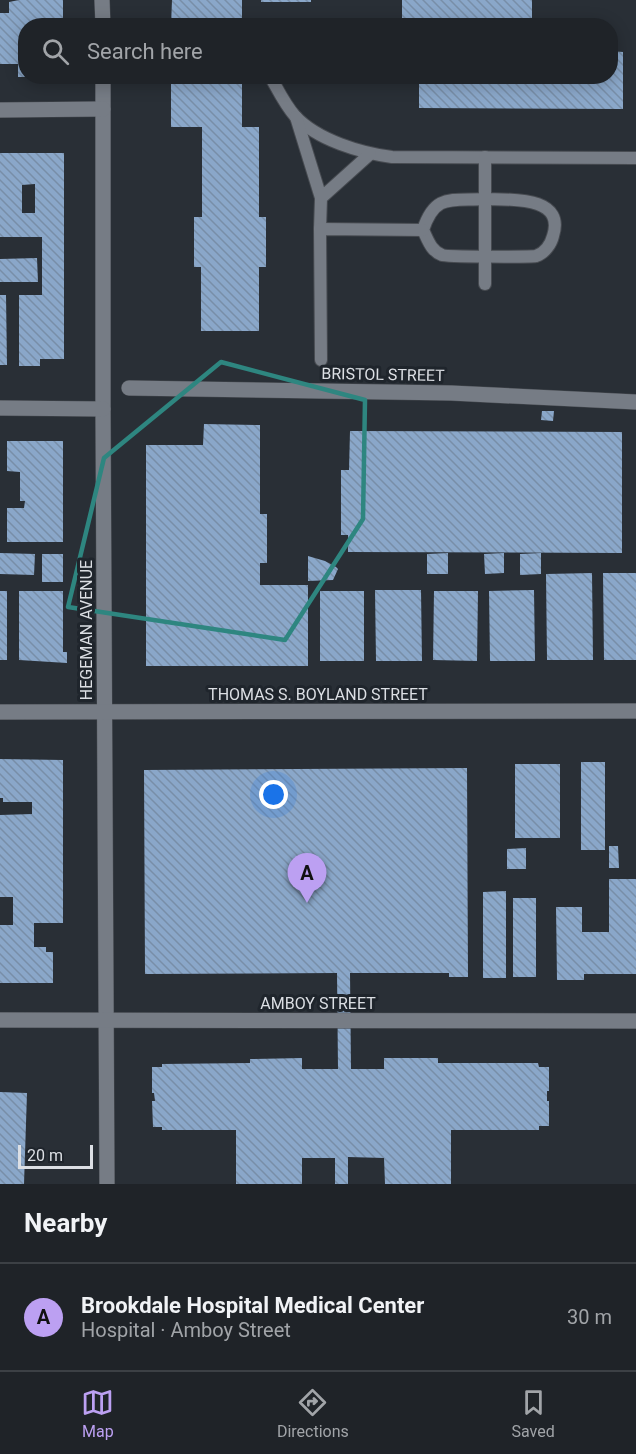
<!DOCTYPE html>
<html lang="en">
<head>
<meta charset="utf-8">
<style>
	:root { --surface:#1f2328; --page:#272b30; --text:#f1f3f6; --muted:#a1a4a8; --line:#3c4045; --accent:#bca0f2 }
	body { margin:0; font-family:Roboto,sans-serif; background:var(--page); color:var(--text) }
	.scale { position:absolute; left:18px; bottom:15px; width:75px; box-sizing:border-box; padding-left:6px; border:3px solid #dcdfe4; border-top:0; font-size:16px; line-height:21px; white-space:nowrap; color:#dcdfe4; -webkit-text-stroke:4px #1f252c; paint-order:stroke }
	.you { position:absolute; left:274px; top:795px; width:21px; height:21px; margin:-15px; border:4px solid #fff; border-radius:50%; background:#1a73e8; box-shadow:0 0 0 9px #1a73e833 }
	.badge { display:grid; place-items:center; width:39px; height:39px; border-radius:50%; background:var(--accent); color:#111; font-size:20px; font-weight:700 }
	.pin { position:absolute; translate:-50% -50px; filter:drop-shadow(0 2px 3px #0008) }
	.pin::after { content:''; position:absolute; top:32px; width:21px; height:18px; background:inherit; clip-path:polygon(0 0,100% 0,50% 100%) }
	.list { margin:0; padding:0; list-style:none }
	h2 { display:flex; justify-content:space-between; align-items:center; height:78px; margin:0; padding:0 24px; font-size:26px }
	h2 small { font-size:20px; font-weight:400; color:var(--muted) }
	.list li { display:grid; grid-template-columns:39px 1fr auto; gap:18px; align-items:center; box-sizing:border-box; height:108px; padding:0 24px; border-top:2px solid var(--line) }
	.list b { display:block; font-size:22px; white-space:nowrap }
	.list p { margin:0; font-size:20px; white-space:nowrap; color:var(--muted) }
	.list em { font-size:20px; font-style:normal; color:var(--muted) }
	.icon { flex:none; width:33px; height:33px; fill:none; stroke:currentColor; stroke-width:2; stroke-linecap:round; stroke-linejoin:round }
	.map { position:relative; flex:none; width:636px; height:1184px; overflow:hidden }
	.search { position:absolute; background:var(--surface); box-shadow:0 3px 15px #0003; left:18px; right:18px; top:18px; height:66px; display:flex; align-items:center; gap:15px; box-sizing:border-box; padding:0 21px; border-radius:24px; color:var(--muted); font-size:22px }
	.sheet { height:186px; background:var(--surface) }
	nav { display:flex; justify-content:space-around; align-items:center; box-sizing:border-box; height:84px; border-top:2px solid var(--line); background:var(--surface); font-size:16px; color:var(--muted) }
	nav a { display:grid; justify-items:center; gap:3px }
	nav .on { color:var(--accent) }
	.map>svg:first-child { display:block }
</style>
</head>
<body>
<div class="map">
<svg width="636" height="1184" viewBox="0 0 636 1184">
	<defs>
		<pattern id="building-back-hatch" width="6" height="6" patternUnits="userSpaceOnUse" patternTransform="scale(1.5)"><rect width="6" height="6" fill="#8aa7c9"/><path d="M-1 5l2 2M0 0l6 6M5-1l2 2" fill="none" stroke="#788ea8"/></pattern>
	</defs>
	<rect width="100%" height="100%" fill="#292f36"/>
	<g fill="url(#building-back-hatch)" fill-rule="evenodd">
		<path d="M 19,0 L 63,0 L 63,26 L 26,26 L 26,77 L 18,77 L 18,64 L 0,64 L 0,13 L 9,13 L 9,2 Z"/>
		<path d="M 172,0 L 242,0 L 242,26 L 171,26 Z"/>
		<rect x="261" y="0" width="50" height="2"/>
		<rect x="402" y="0" width="130" height="26"/>
		<path d="M 610,51 L 623,52 L 623,109 L 419,108 L 419,76 L 610,76 Z"/>
		<path d="M 171,76 L 242,76 L 242,127 L 259,127 L 259,217 L 266,217 L 266,267 L 259,267 L 259,331 L 201,331 L 201,267 L 194,267 L 194,217 L 202,217 L 202,127 L 171,127 Z"/>
		<path d="M 0,153 L 64,153 L 64,359 L 40,359 L 40,366 L 19,366 L 19,295 L 42,295 L 42,237 L 0,237 ZM 35,184 L 35,213 L 22,213 L 22,185 Z"/>
		<path d="M 37,258 L 38,282 L 0,282 L 0,259 Z"/>
		<path d="M 0,295 L 6,295 L 7,365 L 0,365 Z"/>
		<path d="M 542,411 L 554,411 L 553,421 L 541,420 Z"/>
		<path d="M 204,424 L 260,425 L 260,514 L 267,514 L 267,563 L 260,563 L 260,585 L 308,585 L 308,666 L 146,666 L 146,445 L 203,445 Z"/>
		<path d="M 350,431 L 622,432 L 622,553 L 348,552 L 348,535 L 341,535 L 341,470 L 349,470 Z"/>
		<path d="M 7,441 L 63,441 L 63,542 L 7,542 L 7,508 L 24,508 L 25,501 L 20,501 L 20,472 L 7,471 Z"/>
		<path d="M 0,553 L 35,554 L 34,575 L 0,574 Z"/>
		<path d="M 448,553 L 448,574 L 427,574 L 427,554 Z"/>
		<path d="M 504,553 L 504,573 L 485,574 L 484,554 Z"/>
		<path d="M 541,553 L 541,574 L 520,575 L 520,554 Z"/>
		<rect x="42" y="554" width="21" height="28"/>
		<path d="M 308,556 L 325,561 L 336,567 L 338,569 L 333,580 L 308,581 Z"/>
		<path d="M 592,573 L 593,660 L 547,660 L 546,574 Z"/>
		<path d="M 603,573 L 636,573 L 636,660 L 604,660 Z"/>
		<path d="M 375,590 L 421,590 L 422,661 L 376,661 Z"/>
		<path d="M 534,590 L 535,661 L 490,661 L 489,591 Z"/>
		<rect x="0" y="591" width="7" height="69"/>
		<path d="M 19,591 L 63,591 L 63,652 L 67,652 L 67,663 L 19,660 Z"/>
		<rect x="320" y="591" width="44" height="70"/>
		<path d="M 434,591 L 478,591 L 477,661 L 433,660 Z"/>
		<path d="M 0,759 L 63,760 L 63,923 L 34,923 L 34,947 L 46,947 L 46,952 L 53,952 L 53,983 L 0,983 L 0,925 L 13,925 L 13,897 L 0,897 L 0,815 L 32,814 L 32,802 L 3,802 L 3,798 L 0,798 Z"/>
		<rect x="581" y="762" width="24" height="88"/>
		<rect x="515" y="764" width="45" height="74"/>
		<path d="M 467,768 L 468,977 L 449,977 L 449,973 L 350,973 L 351,1069 L 384,1069 L 384,1058 L 438,1058 L 438,1063 L 538,1063 L 539,1067 L 549,1067 L 549,1091 L 547,1091 L 547,1101 L 549,1101 L 549,1126 L 539,1126 L 539,1130 L 451,1130 L 451,1184 L 385,1184 L 384,1158 L 348,1157 L 348,1184 L 335,1184 L 335,1158 L 302,1158 L 302,1184 L 236,1184 L 236,1130 L 162,1130 L 162,1127 L 153,1127 L 152,1101 L 155,1101 L 154,1093 L 152,1093 L 152,1067 L 162,1067 L 162,1064 L 250,1063 L 250,1059 L 302,1058 L 302,1069 L 338,1069 L 337,973 L 145,974 L 144,770 Z"/>
		<path d="M 609,846 L 618,846 L 619,868 L 609,868 Z"/>
		<path d="M 526,848 L 526,869 L 507,869 L 507,849 Z"/>
		<path d="M 609,879 L 636,879 L 636,974 L 584,974 L 584,980 L 557,980 L 556,907 L 582,907 L 582,932 L 609,932 Z"/>
		<path d="M 506,891 L 506,978 L 483,978 L 483,892 Z"/>
		<rect x="513" y="898" width="23" height="79"/>
		<path d="M 0,1092 L 27,1093 L 24,1184 L 0,1184 Z"/>
	</g>
	<g fill="none" stroke-linecap="round" stroke-linejoin="round">
		<g stroke="#474b51" stroke-width="14">
			<g id="service">
				<path d="M 270,76 C 278,90 285,105 295,116 C 317,140 361,153 392,157 L 636,158"/>
				<path d="M 296,117 L 321,198"/>
				<path d="M 485,199 C 508,200 566,195 553,236 C 551,244 545,253 536,256 C 530,257 447,257 442,255 C 431,251 428,240 423,230 C 435,193 451,201 485,199 Z"/>
				<path d="M 320,229 L 321,198 L 370,154"/>
				<path d="M 485,284 L 485,157"/>
				<path d="M 321,360 L 320,229 L 423,230"/>
			</g>
		</g>
		<g stroke="#474b51" stroke-width="16">
			<path id="pedestrian" d="M 129,388 L 451,393 L 636,402"/>
		</g>
		<g stroke="#474b51" stroke-width="16">
			<g id="minor">
				<path d="M 102,0 L 103,26"/>
				<path d="M 103,76 L 103,409 L 107,1184"/>
				<path d="M 0,110 L 103,109"/>
				<path d="M 0,408 L 103,409"/>
				<path d="M 0,712 L 636,711"/>
				<path d="M 0,1020 L 636,1021"/>
			</g>
		</g>
		<use href="#service" stroke="#767c85" stroke-width="12"/>
		<use href="#pedestrian" stroke="#767c85" stroke-width="15"/>
		<use href="#minor" stroke="#767c85" stroke-width="15"/>
	</g>
	<path fill="none" stroke="#2e8680" stroke-width="4.5" stroke-linejoin="round" d="M 221,362 L 365,400 L 363,519 L 285,640 L 68,607 L 104,458 Z"/>
	<g text-anchor="middle" stroke-width="6" stroke-linejoin="round" paint-order="stroke">
		<g font-size="16" fill="#dcdfe4" stroke="#1f252c">
			<text transform="translate(383 374) rotate(1)" y="6">BRISTOL STREET</text>
			<text transform="translate(86 630) rotate(-90)" y="6">HEGEMAN AVENUE</text>
			<text x="318" y="700">THOMAS S. BOYLAND STREET</text>
			<text x="318" y="1009">AMBOY STREET</text>
		</g>
	</g>
</svg>
<div class="scale">20 m</div>
<div class="you"></div>
<div class="pin badge" style="left:307px;top:903px">A</div>
<div class="search"><svg class="icon" aria-label="search" viewBox="0 0 24 24"><circle cx="10" cy="10" r="6"/><path d="M15 15l6 6"/></svg>Search here</div>
</div>
<section class="sheet">
<h2>Nearby<small></small></h2>
<ul class="list">
<li><span class="badge">A</span><div><b>Brookdale Hospital Medical Center</b><p>Hospital · Amboy Street</p></div><em>30 m</em></li>
</ul>
</section>
<nav>
<a class="on"><svg class="icon" aria-label="map" viewBox="0 0 24 24"><path d="M3 6l6-2 6 2 6-2v14l-6 2-6-2-6 2zM9 4v14M15 6v14"/></svg>Map</a>
<a><svg class="icon" aria-label="directions" viewBox="0 0 24 24"><path d="M12 3l9 9-9 9-9-9zM9 14v-3h6M13 9l2 2-2 2"/></svg>Directions</a>
<a><svg class="icon" aria-label="saved" viewBox="0 0 24 24"><path d="M7 4h10v16l-5-4-5 4z"/></svg>Saved</a>
</nav>
</body>
</html>
